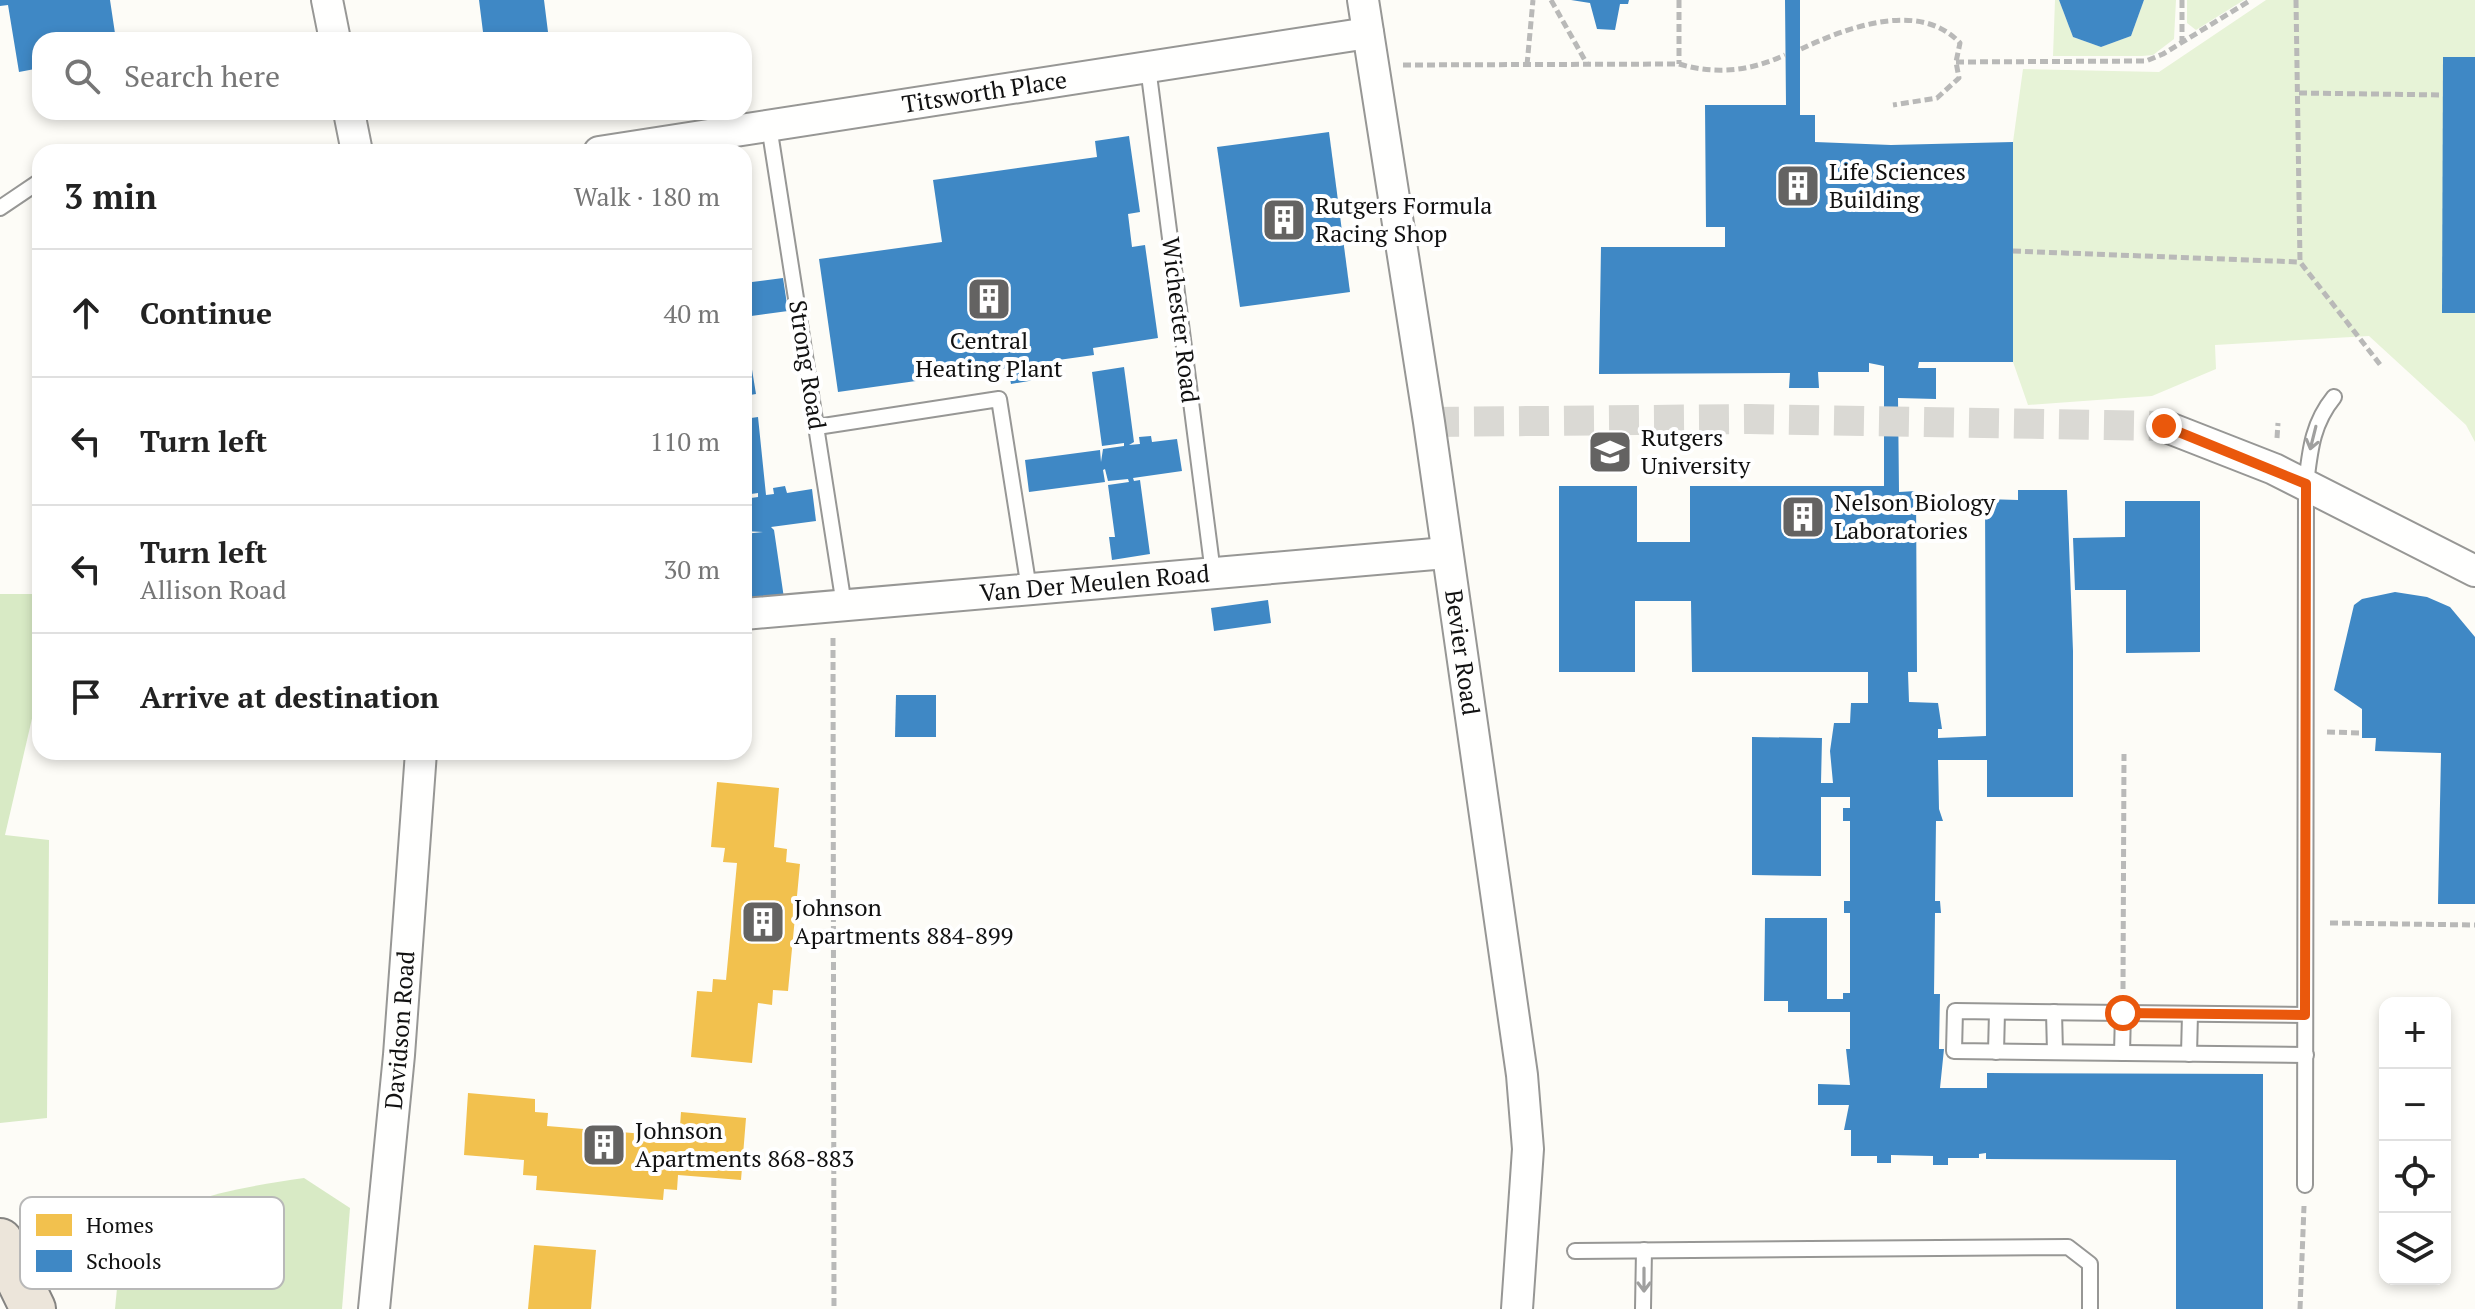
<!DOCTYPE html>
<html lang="en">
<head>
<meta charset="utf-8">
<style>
	:root { --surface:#fff; --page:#f2f2f2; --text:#222; --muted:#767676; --line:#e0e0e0 }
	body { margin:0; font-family:"PT Serif",serif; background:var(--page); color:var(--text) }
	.controls { position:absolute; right:24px; bottom:24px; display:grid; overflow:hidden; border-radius:16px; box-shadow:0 4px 12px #0003 }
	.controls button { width:72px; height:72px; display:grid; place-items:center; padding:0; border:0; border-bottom:2px solid var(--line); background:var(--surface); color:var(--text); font:40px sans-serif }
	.stop { position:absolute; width:24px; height:24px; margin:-18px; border:6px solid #ea580c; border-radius:50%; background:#fff }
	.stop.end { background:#ea580c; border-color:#fff; box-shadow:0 2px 8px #0008 }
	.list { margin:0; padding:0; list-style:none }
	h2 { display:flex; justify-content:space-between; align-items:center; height:104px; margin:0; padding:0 32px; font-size:34px }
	h2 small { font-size:26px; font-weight:400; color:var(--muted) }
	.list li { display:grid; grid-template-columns:52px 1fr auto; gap:24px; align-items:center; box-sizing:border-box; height:128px; padding:0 32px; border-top:2px solid var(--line) }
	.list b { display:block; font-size:30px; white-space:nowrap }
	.list p { margin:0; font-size:26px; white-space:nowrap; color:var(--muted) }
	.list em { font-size:26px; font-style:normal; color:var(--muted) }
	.icon { flex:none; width:44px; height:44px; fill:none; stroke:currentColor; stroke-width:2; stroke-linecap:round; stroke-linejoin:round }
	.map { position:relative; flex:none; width:2475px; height:1309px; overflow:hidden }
	.search { position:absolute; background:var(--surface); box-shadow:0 4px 12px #0003; left:32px; top:32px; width:720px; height:88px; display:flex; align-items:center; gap:20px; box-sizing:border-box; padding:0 28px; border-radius:24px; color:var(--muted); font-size:30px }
	.panel { position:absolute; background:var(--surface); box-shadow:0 4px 12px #0003; left:32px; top:144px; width:720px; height:616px; border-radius:24px }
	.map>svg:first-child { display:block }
</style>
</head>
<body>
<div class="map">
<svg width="2475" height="1309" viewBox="0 0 2475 1309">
	<rect width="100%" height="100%" fill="#fdfcf7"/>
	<g fill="#e7f3d7">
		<path d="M 2055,0 L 2059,0 L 2073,37 L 2101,47 L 2131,36 L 2144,0 L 2176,0 L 2174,39 L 2153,55 L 2142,56 L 2053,56 Z"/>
		<path d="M 2187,0 L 2244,0 L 2196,30 L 2187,23 Z"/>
		<path d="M 2266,0 L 2475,0 L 2475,442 L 2466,425 L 2369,336 L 2215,345 L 2216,369 L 2152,396 L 2028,405 L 2013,362 L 2013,142 L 2023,69 L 2159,72 Z"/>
	</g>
	<g fill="#d8eac5">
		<path d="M 0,594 L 40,594 L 40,684 L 5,835 L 49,840 L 47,1118 L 0,1123 Z"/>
		<path d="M 304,1178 L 350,1208 L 342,1309 L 115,1309 L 122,1237 C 173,1198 242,1187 304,1178 Z"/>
	</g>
	<g fill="#f2c14e">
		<path d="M 717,782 L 779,788 L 774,847 L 787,849 L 786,862 L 800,864 L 788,991 L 773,990 L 772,1005 L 758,1003 L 752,1063 L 691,1057 L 697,991 L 712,992 L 713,979 L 726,980 L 737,863 L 723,862 L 725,848 L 711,847 Z"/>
		<path d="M 468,1093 L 535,1099 L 535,1112 L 548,1113 L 547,1126 L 657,1135 L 658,1124 L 680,1126 L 681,1112 L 746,1118 L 741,1180 L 678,1175 L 677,1190 L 664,1189 L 663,1200 L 536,1190 L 537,1176 L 523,1175 L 524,1160 L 464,1155 Z"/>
		<path d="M 534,1245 L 596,1250 L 591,1309 L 528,1309 Z"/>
	</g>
	<g fill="#3f88c5">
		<path d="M 0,0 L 110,0 L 116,40 L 40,40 L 40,68 L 19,72 L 8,5 L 0,6 Z"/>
		<path d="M 479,0 L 544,0 L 549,40 L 484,40 Z"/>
		<path d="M 1571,0 L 1629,0 L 1628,4 L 1620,4 L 1615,30 L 1597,29 L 1590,3 Z"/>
		<path d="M 1785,0 L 1800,0 L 1800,115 L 1815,115 L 1815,142 L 1891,145 L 2013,142 L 2013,362 L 1919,362 L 1918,368 L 1936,368 L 1936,399 L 1898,398 L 1899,492 L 1916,491 L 1917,672 L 1908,672 L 1909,702 L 1938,703 L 1942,729 L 1938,729 L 1938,738 L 1986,736 L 1985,499 L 2018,500 L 2018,490 L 2067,490 L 2073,651 L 2073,797 L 1987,797 L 1987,760 L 1938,760 L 1939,809 L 1943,821 L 1936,821 L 1935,901 L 1940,901 L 1941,913 L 1935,913 L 1934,994 L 1940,994 L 1939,1049 L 1944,1049 L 1940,1088 L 1987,1088 L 1987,1073 L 2263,1074 L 2263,1309 L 2176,1309 L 2176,1160 L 1986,1159 L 1986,1153 L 1979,1154 L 1979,1158 L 1948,1158 L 1948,1165 L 1933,1165 L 1933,1156 L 1891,1155 L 1891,1163 L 1877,1163 L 1877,1156 L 1851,1156 L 1851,1130 L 1844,1130 L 1849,1105 L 1818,1105 L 1818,1084 L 1850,1085 L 1846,1049 L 1850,1049 L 1850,1012 L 1788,1012 L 1788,1001 L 1764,1001 L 1765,918 L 1827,918 L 1827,999 L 1843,999 L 1843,993 L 1850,993 L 1850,913 L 1844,913 L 1844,901 L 1850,901 L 1850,821 L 1843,821 L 1843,808 L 1850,808 L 1850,797 L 1821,797 L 1821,876 L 1752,875 L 1752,737 L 1822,738 L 1821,783 L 1833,783 L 1830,751 L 1834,723 L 1850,723 L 1851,703 L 1868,703 L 1868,672 L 1692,672 L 1691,601 L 1635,601 L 1635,672 L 1559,672 L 1559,486 L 1637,486 L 1637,542 L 1690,542 L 1690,486 L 1884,486 L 1884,366 L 1869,363 L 1869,372 L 1818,372 L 1819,388 L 1789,388 L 1790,373 L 1599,374 L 1601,247 L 1725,247 L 1725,227 L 1706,227 L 1705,105 L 1786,105 Z"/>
		<path d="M 2059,0 L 2144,0 L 2131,36 L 2101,47 L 2073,37 Z"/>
		<path d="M 2443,57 L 2475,57 L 2475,313 L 2442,313 Z"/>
		<path d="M 1329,132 L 1350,292 L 1240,307 L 1217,147 Z"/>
		<path d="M 1129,136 L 1140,212 L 1128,214 L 1132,247 L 1145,245 L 1158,338 L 1093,348 L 1094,355 L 1044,362 L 1046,378 L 1011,384 L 1008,368 L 838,392 L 819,259 L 942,242 L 933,180 L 1097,157 L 1095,141 Z"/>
		<path d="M 783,278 L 788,311 L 744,317 L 744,283 Z"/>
		<path d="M 744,321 L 756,394 L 744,396 Z"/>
		<path d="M 1124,367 L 1134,442 L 1129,445 L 1140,444 L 1139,437 L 1151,436 L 1152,442 L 1177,439 L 1182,471 L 1133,478 L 1134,481 L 1140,480 L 1150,554 L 1112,560 L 1109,537 L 1115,537 L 1108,485 L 1129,482 L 1128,479 L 1108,481 L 1105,469 L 1103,470 L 1105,482 L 1029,492 L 1025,460 L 1100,450 L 1101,462 L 1103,449 L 1124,446 L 1124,443 L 1102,446 L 1092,372 Z"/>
		<path d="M 758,417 L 766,495 L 774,494 L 773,488 L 785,486 L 787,493 L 812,489 L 816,521 L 771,527 L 774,530 L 785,605 L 752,610 L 744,534 L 763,532 L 744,531 L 744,499 L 758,497 L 758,493 L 744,495 L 744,419 Z"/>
		<path d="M 2125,501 L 2200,501 L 2200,652 L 2126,653 L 2126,590 L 2075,590 L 2073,538 L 2125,537 Z"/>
		<path d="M 2395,592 L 2427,597 L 2450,607 L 2475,637 L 2475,904 L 2438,904 L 2441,753 L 2375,751 L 2376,738 L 2362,738 L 2362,709 L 2334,690 L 2354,605 L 2362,599 Z"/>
		<path d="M 1268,600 L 1271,623 L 1214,631 L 1211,608 Z"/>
		<path d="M 896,695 L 936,695 L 936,737 L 895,737 Z"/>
	</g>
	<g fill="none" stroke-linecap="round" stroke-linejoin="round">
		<path stroke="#dad9d4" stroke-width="30" stroke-dasharray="30 15" stroke-linecap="butt" d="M 1429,422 L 1750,419 L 2164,426"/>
		<g stroke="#979795" stroke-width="18">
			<g id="service">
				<path d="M 1148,67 L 1213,573"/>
				<path d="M 769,126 L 844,605"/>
				<path d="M 0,208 L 40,181"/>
				<path d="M 817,427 L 999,399 L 1029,589"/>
				<path d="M 2054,1012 L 2055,1052"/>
				<path d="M 2305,1015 L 1955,1011 L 1954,1051 L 2306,1055"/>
				<path d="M 1996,1052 L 1997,1012"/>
				<path d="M 2122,1053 L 2123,1013"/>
				<path d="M 2189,1054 L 2190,1014"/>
				<path d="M 2305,1185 L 2306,484 C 2310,451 2312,424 2334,397"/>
				<path d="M 1575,1251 L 2068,1247 L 2090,1264 L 2090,1309"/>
				<path d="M 1643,1309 L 1644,1250"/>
			</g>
		</g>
		<g stroke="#979795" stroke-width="34">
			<g id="minor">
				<path d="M 327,0 L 335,40"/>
				<path id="s1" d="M 1363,0 L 1429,422 L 1522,1075 L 1528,1149 L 1517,1309"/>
				<path d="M 349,112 L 357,152"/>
				<path id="s2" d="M 599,152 L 1368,33"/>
				<path d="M 2164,426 L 2274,469 L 2475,571"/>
				<path id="s3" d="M 744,614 L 1446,553"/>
				<path id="s4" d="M 374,1309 L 399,1055 L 421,752"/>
			</g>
		</g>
		<g stroke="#858482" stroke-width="48">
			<path id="trunk" d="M 0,1241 L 33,1309"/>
		</g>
		<g stroke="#b9b9b8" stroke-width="5" stroke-dasharray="8 4" stroke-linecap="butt">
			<path d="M 1551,0 L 1587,64"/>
			<path d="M 1679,0 L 1679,64"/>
			<path d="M 2182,0 L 2182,42"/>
			<path d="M 2296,0 L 2300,262 L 2382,367"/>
			<path d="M 1801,49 C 1848,27 1920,0 1960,43 L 1956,62 L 1959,78 L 1937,98 L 1893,105"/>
			<path d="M 1956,62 L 2146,61 L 2163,54 L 2251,0"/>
			<path d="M 1403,65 L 1679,64 C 1717,75 1750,71 1785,55"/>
			<path d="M 1527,65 L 1533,0"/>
			<path d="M 2299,93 L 2442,95"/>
			<path d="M 2013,251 L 2300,262"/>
			<path d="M 2277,438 L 2278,423"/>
			<path d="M 833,638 L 834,1309"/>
			<path d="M 2327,732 L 2362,733"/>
			<path d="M 2330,923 L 2475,925"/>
			<path d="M 2123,989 L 2124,754"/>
			<path d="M 2300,1309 L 2304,1206"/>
		</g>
		<use href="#service" stroke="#fffffe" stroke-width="14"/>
		<use href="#minor" stroke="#fffffe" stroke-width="30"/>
		<use href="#trunk" stroke="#ece5da" stroke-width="44"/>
	</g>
	<defs><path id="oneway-shaft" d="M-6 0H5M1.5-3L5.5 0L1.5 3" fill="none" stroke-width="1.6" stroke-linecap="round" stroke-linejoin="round" transform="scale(2)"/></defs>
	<g stroke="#a0a09f">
		<use href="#oneway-shaft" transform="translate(2313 438) rotate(104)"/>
		<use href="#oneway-shaft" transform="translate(1644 1280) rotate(90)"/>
	</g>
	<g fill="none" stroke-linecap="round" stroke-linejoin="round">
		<path stroke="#ea580c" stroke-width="10" d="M 2123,1013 L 2305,1015 L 2306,484 L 2164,426"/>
	</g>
	<defs>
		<g id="building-square" transform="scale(2.3)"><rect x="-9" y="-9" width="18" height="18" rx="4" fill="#646362" stroke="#fff"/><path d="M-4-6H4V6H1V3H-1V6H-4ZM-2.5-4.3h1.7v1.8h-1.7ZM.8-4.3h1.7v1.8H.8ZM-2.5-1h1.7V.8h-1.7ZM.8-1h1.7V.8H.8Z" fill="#fff"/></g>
		<g id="university-square" transform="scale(2.3)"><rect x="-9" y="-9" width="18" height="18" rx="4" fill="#646362" stroke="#fff"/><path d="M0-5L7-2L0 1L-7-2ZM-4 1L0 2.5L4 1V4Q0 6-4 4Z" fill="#fff"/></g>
	</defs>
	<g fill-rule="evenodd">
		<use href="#building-square" x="1798" y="186"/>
		<use href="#building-square" x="1284" y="220"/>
		<use href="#building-square" x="989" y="299"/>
		<use href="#university-square" x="1610" y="452"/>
		<use href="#building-square" x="1803" y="517"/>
		<use href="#building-square" x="763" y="922"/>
		<use href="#building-square" x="604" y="1145"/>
	</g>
	<g text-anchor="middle" stroke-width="8" stroke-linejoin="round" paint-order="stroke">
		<g font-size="24" fill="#111" stroke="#fff">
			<text dy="8" stroke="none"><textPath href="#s2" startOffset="390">Titsworth Place</textPath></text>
			<text transform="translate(1180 320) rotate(83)" y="8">Wichester Road</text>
			<text transform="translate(807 365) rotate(81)" y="8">Strong Road</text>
			<text dy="8" stroke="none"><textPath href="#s3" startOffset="352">Van Der Meulen Road</textPath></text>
			<text dy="8" stroke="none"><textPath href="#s1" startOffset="660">Bevier Road</textPath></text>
			<text dy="8" stroke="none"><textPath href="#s4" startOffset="280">Davidson Road</textPath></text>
		</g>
		<g font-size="24" fill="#111" stroke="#fff" text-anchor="start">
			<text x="1829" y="180">Life Sciences<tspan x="1829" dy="28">Building</tspan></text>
			<text x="1315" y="214">Rutgers Formula<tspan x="1315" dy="28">Racing Shop</tspan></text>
			<text x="989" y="349" text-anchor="middle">Central<tspan x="989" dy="28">Heating Plant</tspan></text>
			<text x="1641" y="446">Rutgers<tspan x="1641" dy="28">University</tspan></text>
			<text x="1834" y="511">Nelson Biology<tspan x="1834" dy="28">Laboratories</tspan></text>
			<text x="794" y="916">Johnson<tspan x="794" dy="28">Apartments 884-899</tspan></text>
			<text x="635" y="1139">Johnson<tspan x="635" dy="28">Apartments 868-883</tspan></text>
		</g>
	</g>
	<rect x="20" y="1197" width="264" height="92" rx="12" fill="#fff" stroke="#b8b8b8" stroke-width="2"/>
	<rect x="36" y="1214" width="36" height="22" fill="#f2c14e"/>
	<rect x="36" y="1250" width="36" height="22" fill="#3f88c5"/>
	<g font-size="22" fill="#111">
		<text x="86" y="1233">Homes</text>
		<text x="86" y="1269">Schools</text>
	</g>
</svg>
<div class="controls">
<button>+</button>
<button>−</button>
<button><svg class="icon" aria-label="locate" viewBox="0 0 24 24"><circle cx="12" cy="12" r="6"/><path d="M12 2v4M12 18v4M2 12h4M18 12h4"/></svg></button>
<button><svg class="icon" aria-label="layers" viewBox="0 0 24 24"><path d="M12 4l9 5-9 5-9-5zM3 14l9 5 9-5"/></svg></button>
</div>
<div class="stop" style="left:2123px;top:1013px"></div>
<div class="stop end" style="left:2164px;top:426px"></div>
<div class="search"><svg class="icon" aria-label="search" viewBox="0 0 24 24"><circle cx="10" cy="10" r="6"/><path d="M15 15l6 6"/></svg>Search here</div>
<section class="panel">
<h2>3 min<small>Walk · 180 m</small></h2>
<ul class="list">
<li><svg class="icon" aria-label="ahead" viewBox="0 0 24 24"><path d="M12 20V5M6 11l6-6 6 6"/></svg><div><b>Continue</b></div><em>40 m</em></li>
<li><svg class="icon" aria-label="left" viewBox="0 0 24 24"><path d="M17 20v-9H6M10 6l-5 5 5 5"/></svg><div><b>Turn left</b></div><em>110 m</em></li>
<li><svg class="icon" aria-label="left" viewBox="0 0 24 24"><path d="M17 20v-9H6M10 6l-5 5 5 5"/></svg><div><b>Turn left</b><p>Allison Road</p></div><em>30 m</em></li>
<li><svg class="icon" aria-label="arrive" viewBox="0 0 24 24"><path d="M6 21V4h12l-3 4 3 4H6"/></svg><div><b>Arrive at destination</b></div></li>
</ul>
</section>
</div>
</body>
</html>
